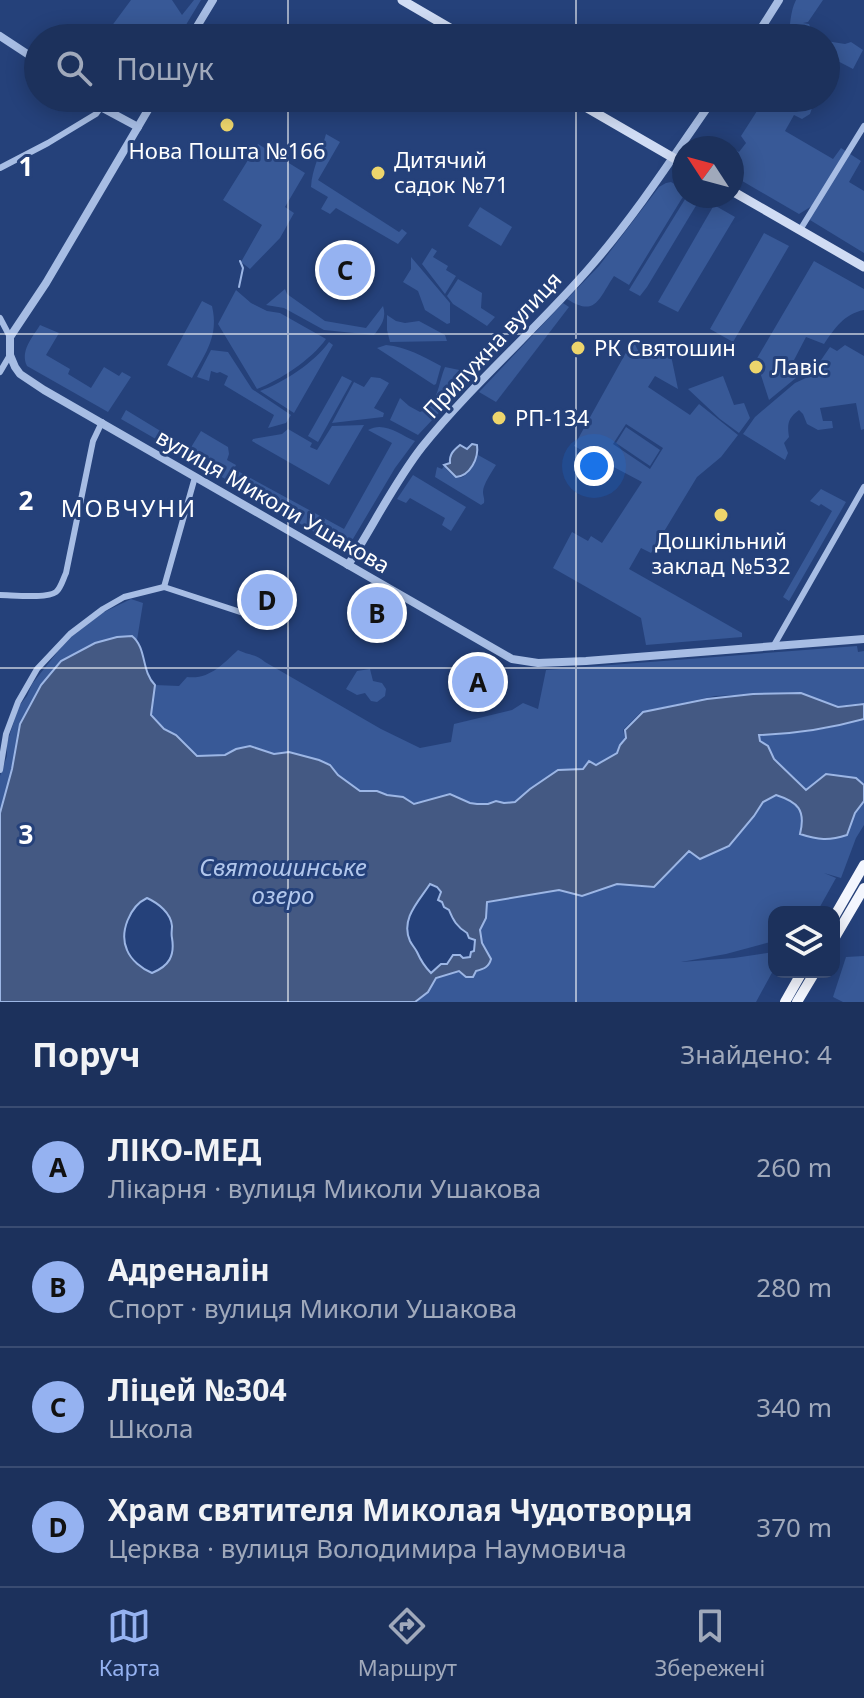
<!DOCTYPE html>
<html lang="uk">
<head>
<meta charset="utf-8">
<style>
	:root { --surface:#1c315c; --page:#253962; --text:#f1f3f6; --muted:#a0a9bb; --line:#3a4c72; --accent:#95b2f1 }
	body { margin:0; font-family:"Noto Sans",sans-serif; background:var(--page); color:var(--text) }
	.controls { position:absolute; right:24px; bottom:24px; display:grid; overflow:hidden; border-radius:16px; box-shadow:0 4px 20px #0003 }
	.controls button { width:72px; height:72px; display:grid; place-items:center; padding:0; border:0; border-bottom:2px solid var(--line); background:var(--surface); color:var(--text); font:40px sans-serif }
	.compass { position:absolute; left:672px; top:136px; width:72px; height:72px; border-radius:50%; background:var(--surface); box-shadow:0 4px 20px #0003; rotate:306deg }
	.you { position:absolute; left:594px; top:466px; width:28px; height:28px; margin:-20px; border:6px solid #fff; border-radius:50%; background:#1a73e8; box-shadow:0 0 0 12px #1a73e833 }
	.badge { display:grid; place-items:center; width:52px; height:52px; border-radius:50%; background:var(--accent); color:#111; font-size:26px; font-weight:700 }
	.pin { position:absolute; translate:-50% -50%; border:4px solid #fff; box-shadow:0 2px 8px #0006 }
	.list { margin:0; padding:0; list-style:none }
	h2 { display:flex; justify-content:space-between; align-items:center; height:104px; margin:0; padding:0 32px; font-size:34px }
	h2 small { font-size:26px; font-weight:400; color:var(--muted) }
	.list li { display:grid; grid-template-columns:52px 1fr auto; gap:24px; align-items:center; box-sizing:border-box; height:120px; padding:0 32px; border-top:2px solid var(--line) }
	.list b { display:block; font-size:30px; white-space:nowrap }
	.list p { margin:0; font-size:26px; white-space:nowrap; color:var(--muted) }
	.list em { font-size:26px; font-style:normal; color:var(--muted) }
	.icon { flex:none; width:44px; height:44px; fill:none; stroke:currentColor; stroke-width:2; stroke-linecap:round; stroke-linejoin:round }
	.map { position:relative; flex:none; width:864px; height:1002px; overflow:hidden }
	.search { position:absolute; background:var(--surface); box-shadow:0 4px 20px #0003; left:24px; right:24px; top:24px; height:88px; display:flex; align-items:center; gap:20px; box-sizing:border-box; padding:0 28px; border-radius:44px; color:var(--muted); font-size:30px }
	.sheet { height:584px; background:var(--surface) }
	nav { display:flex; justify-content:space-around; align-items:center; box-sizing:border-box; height:112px; border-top:2px solid var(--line); background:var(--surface); font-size:22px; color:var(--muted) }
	nav a { display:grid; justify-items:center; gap:4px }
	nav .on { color:var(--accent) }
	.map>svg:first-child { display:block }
</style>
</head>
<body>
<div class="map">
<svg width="864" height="1002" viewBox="0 0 864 1002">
	<rect width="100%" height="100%" fill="#25417a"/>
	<g fill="#385997" fill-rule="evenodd">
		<path d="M 131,0 L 172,0 L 182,15 L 194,0 L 201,0 L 178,38 L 116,38 L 111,27 Z"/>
		<path d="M 796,0 L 823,0 L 808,22 L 803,23 L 809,24 L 811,29 L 823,38 L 804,38 L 807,29 L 803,38 L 789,38 C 790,26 790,12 796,0 Z"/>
		<path d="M 826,41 L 845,44 L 851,42 L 863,50 L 853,69 L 826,55 Z"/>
		<path d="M 756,98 L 794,98 L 791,102 L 792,106 L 797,100 L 807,100 L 812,108 L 810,114 L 802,119 L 794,115 L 785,131 L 833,159 L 841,148 L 861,161 L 849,182 L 864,191 L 864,253 L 810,220 L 812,206 L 799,214 L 732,175 L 732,148 L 730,148 L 731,147 L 739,152 L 746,143 L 741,136 L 757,111 L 751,106 Z"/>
		<path d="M 326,134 L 340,142 L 318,180 L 399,232 L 402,229 L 407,233 L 398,244 L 336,208 L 330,214 L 321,209 L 328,197 L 311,187 C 312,168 321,153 326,134 Z"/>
		<path d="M 258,144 L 305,173 L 285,207 L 294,213 L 280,238 L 250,269 L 241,262 L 262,225 L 223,200 Z"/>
		<path d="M 671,182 L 684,190 L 684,195 L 629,285 L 614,276 C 599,298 596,318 567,299 L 599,266 L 659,187 L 666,183 Z"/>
		<path d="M 687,196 L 694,196 L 700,199 L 647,287 L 640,296 L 629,290 Z"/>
		<path d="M 714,205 L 735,217 L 678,312 L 658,302 Z"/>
		<path d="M 480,207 L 512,227 L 501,246 L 468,226 Z"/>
		<path d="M 764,233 L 789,246 L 733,342 L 710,329 Z"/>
		<path d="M 432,248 L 437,251 L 433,257 L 448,266 L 446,270 L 456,276 L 445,294 L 422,264 Z"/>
		<path d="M 411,257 L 450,303 L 450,323 L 447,324 L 425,310 L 418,291 L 403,282 L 411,269 Z"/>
		<path d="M 814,261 L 864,289 L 864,310 C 844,314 835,328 824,344 L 806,337 L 794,360 L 808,368 L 769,400 L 756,360 Z"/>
		<path d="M 458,279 L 482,293 L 481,308 L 495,317 L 487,326 L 453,304 L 447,296 Z"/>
		<path d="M 285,289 L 287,294 L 325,321 L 366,328 L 383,306 C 387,318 381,326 374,335 L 324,330 L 284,308 L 266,305 Z"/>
		<path d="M 236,290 L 251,303 L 267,311 L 280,313 L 326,339 C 311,360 280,380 257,389 L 218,324 Z"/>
		<path d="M 202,301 L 212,306 C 219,336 206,352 192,378 L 167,365 Z"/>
		<path d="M 563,303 L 569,307 L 496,402 L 479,392 Z"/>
		<path d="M 387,315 L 396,321 L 405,323 L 419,321 L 445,335 L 447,341 L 390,342 L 387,330 Z"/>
		<path d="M 40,325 L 59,333 L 46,355 L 70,369 L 68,374 L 91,388 L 104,367 L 119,376 L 122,372 L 131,377 L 108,412 L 27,366 C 20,351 32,338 40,325 Z"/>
		<path d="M 633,340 L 641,357 L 669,346 L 678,389 L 655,376 L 648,387 L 690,415 L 699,404 L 738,435 L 721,457 L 697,477 L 651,553 L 641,548 L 629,569 L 742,633 L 742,637 L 646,645 L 641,618 L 553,568 L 572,532 L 588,541 L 591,536 L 602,543 L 642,482 L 574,446 ZM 626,424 L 663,448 L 650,469 L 613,444 Z"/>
		<path d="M 329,342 L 333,345 L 294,413 L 260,391 C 283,383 315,362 329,342 Z"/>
		<path d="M 386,345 C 407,347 422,356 441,366 L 436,384 L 434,385 L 377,348 Z"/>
		<path d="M 845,345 L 864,356 L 864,429 L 861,430 L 856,403 L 820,408 L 823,421 L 832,421 L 833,428 L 818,430 L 807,424 L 803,414 L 799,410 C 788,418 787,424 789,437 L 784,443 L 788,453 L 785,460 L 743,434 L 755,417 L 795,383 L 810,376 L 830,347 L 837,351 Z"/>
		<path d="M 211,350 L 228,352 L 252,389 L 291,415 L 286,423 L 268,428 L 274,415 L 224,385 L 228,376 L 220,372 L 217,373 L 211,371 L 209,381 L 197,377 Z"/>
		<path d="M 445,367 L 464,371 L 467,381 L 450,399 L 446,400 L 450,401 L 418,435 L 390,420 L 400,398 L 409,406 L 420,412 C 438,406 438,384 445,367 Z"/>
		<path d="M 342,376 L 352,381 L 318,442 L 308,436 Z"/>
		<path d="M 723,376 L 734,405 L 744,403 L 750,418 L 739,433 L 720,419 L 688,389 Z"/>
		<path d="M 371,377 L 380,378 L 389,383 L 374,408 L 384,413 L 383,417 L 332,423 L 354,382 L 364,387 Z"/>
		<path d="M 126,410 L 190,449 L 201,431 L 228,447 L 229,454 L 227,460 L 236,465 L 234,469 L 344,529 L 392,443 L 368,430 C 384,421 399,434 415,441 L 395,468 L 347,549 L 341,548 L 227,480 L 121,419 Z"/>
		<path d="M 364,425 L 329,485 L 252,441 L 253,439 L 282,434 L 288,429 L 312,443 L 310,447 L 317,450 L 332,426 Z"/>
		<path d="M 626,427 L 660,450 L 650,466 L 616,443 Z"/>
		<path d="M 478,455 L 496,465 C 492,472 483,484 483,492 C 483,496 485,499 484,503 L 481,505 L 435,477 L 437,467 L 442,469 L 444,466 C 462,489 468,474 478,455 Z"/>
		<path d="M 413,475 L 466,507 L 451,531 L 442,525 L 445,518 L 410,498 L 406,503 L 397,499 Z"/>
		<path d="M 821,489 L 846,502 L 789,601 L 783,597 L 832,511 L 821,504 L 819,506 L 810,501 Z"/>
		<path d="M 131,599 L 143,603 L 137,640 L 132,636 L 117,637 L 95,643 L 61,661 L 20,724 L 12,769 L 0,813 L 0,776 L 7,756 L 7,743 L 19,706 L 27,696 L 32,684 L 70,636 L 104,612 Z"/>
		<path d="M 857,646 L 858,652 L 864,651 L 864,703 L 838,706 L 795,692 L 715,696 L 641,712 L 623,730 L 625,738 L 620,745 L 618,753 L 596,765 L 592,764 L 583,769 L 558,770 L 530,789 L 515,802 L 504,803 L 496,801 L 488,804 L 470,803 L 450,794 L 414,804 L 403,797 L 387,795 L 377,791 L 360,792 L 338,775 L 330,765 L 319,760 L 289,752 L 275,754 L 250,747 L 236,749 L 225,755 L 197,756 L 176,735 L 164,729 L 151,715 L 155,685 L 179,686 L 187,677 C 209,680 223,664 238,650 C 250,656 254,653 265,662 L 381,729 L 420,748 L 451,742 L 454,724 L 512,710 L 523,703 L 538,709 L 546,670 Z"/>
		<path d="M 370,669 L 373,681 L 382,683 L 386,689 L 385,696 L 377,702 L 371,701 L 365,693 L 357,695 L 346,689 L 357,671 Z"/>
		<path d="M 864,719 L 864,785 L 856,778 L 826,774 L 807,790 L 774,759 L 768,746 L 760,741 L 759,735 C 797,734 827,730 864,719 Z"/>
		<path d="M 776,795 C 792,800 798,805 804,821 L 847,835 L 855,813 L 864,801 L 864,825 L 856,838 L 841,878 L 824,873 L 836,878 L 817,912 L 774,912 L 774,941 L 726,954 L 681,962 L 734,958 L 774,952 L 774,969 L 756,1002 L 415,1002 L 428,992 L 436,978 L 459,971 C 470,975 488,971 491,959 L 482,943 L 480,930 L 486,918 L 486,902 L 559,890 L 582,896 L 617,884 L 654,888 L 689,851 L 729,846 L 754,816 L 763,801 Z"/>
		<path d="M 864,956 L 864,1002 L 843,1002 L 833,997 L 846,957 Z"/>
	</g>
	<g fill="#445983" stroke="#9cb6e5" stroke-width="2" fill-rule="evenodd">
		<path d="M 472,444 L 477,445 C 479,458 470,476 456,477 L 444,465 L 450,463 C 449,454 454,450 460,445 L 467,449 Z"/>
		<path d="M 132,636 C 147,648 141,671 155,685 L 151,715 L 164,729 L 176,735 L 197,756 L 225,755 L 236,749 L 250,746 L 274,754 L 289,752 L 319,760 L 330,765 L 338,775 L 360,791 L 377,791 L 387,795 L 403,797 L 414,804 L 450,794 L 470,803 L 477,804 L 488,804 L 496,801 L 504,803 L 515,802 L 530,789 L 558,770 L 583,769 L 589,761 L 596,765 L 617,753 L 620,745 L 626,738 L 625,730 L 643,712 L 707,699 L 753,694 L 801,693 L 838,707 L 864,704 L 864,719 C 828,729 797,734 759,735 L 760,741 L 768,746 L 774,759 L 806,790 L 826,774 L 856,778 L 864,785 L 864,801 L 855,813 L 847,835 C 829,841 818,840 800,834 C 806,810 798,802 776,795 L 763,802 L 754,816 L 729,846 L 700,859 L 689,851 L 654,887 L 617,884 L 582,896 L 559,890 L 487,902 L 486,918 L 480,930 L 482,943 L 491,959 C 489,967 484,969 476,971 L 473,977 L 466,977 L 459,971 L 436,978 L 428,992 L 415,1002 L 0,1002 L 0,813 L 12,769 L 20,724 L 41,685 L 61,661 L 95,643 L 117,637 ZM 430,884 L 437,887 L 441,892 L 438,900 L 442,902 L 444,907 L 449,910 C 453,920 457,927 467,933 L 469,938 L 475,940 L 474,951 L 471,952 L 470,957 L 463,958 L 460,955 L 453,955 L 447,964 L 441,964 L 431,973 C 424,966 421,961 417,952 C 415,948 412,945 410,941 C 400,919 419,901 430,884 ZM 147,898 C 158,903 171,913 172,926 C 172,930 171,934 172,938 C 175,956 169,966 152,973 C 142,969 131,960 127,950 C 119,932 130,906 147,898 Z"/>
	</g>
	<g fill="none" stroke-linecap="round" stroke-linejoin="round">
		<path stroke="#9cb6e5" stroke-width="2" d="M 239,287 L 243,268 L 240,261"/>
		<g stroke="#a7bde4" stroke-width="6">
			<path d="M 0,168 L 48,143 L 96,114 L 101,107"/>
			<path d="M 800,230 L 864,126"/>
			<path d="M 0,318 L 10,337"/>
			<path d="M 0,372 L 10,355"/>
			<path d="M 164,587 L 195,477"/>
			<path d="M 0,595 C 12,595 47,599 56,592 C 61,588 63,579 66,573 L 93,441 L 102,422"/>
			<path d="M 773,647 L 864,487"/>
			<path d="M 0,770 L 6,734 L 18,702 L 37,669 L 70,634 L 103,609 L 124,597 L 164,587 L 271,622"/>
		</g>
		<g stroke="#a7bde4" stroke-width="8">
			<path d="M 0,36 L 38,61"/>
			<path d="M 190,38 L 213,0"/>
			<path d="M 755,38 L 779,0"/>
			<path d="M 84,98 L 138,127"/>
			<path d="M 155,98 L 46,283 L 10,337 L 10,355 L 15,367 L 20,374 L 44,390 L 512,659 L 538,663 L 586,661 L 864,639"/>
			<path d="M 348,565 C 373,526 394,483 422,447 C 474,382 538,328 592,265 C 637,213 675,154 714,98"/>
		</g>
		<g stroke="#d0dcf4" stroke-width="9">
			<path d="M 402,0 L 467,38"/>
			<path d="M 570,98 L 684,164"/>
			<path d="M 732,191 L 864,267"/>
		</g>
		<g stroke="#f3f6fe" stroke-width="10">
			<path d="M 834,917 L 864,865"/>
			<path d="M 834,939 L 864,888"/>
			<path d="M 785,1002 L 802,972"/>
			<path d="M 797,1002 L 815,972"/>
		</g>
	</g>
	<path fill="none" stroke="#fff" stroke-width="2" stroke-opacity="0.55" d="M 288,0 L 288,38M 576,0 L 576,38M 288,98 L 288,1002M 576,98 L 576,1002M 0,334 L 864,334M 0,668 L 864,668"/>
	<g fill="#edd56c" stroke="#25417a" stroke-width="3">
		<circle cx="227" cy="125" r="8"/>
		<circle cx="378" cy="173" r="8"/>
		<circle cx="578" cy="348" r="8"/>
		<circle cx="756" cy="367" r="8"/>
		<circle cx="499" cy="418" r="8"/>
		<circle cx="721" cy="515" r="8"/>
	</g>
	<g text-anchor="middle" stroke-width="6" stroke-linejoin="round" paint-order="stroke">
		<g font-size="22" fill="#fff" stroke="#25417a" text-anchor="start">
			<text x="227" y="159" text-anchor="middle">Нова Пошта №166</text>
			<text x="394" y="168">Дитячий<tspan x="394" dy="25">садок №71</tspan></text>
			<text x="594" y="356">РК Святошин</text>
			<text x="772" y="375">Лавіс</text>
			<text x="515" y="426">РП-134</text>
			<text x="721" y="549" text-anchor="middle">Дошкільний<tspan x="721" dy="25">заклад №532</tspan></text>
		</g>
		<g font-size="22" fill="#fff" stroke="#25417a">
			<text transform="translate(492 345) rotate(-47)" y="8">Прилужна вулиця</text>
			<text transform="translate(273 501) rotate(30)" y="8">вулиця Миколи Ушакова</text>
		</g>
		<g font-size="24" letter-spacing="2" fill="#fff" stroke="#25417a">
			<text x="129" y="517">МОВЧУНИ</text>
		</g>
		<g font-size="24" font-style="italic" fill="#b2c7ec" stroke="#25417a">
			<text x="283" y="876">Святошинське<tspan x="283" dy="28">озеро</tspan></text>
		</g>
	</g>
	<g font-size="26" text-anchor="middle" font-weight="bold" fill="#fff" stroke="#25417a" stroke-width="6" stroke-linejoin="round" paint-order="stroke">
		<text x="26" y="176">1</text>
		<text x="26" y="510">2</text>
		<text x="26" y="844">3</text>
	</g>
</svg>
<div class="controls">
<button><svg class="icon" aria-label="layers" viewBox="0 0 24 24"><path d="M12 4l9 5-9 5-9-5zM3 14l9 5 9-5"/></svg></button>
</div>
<svg class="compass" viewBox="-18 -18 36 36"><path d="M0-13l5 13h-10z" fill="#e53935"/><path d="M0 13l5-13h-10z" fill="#a0a9bb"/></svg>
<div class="you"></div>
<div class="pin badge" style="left:478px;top:682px">A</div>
<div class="pin badge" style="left:377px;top:613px">B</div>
<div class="pin badge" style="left:345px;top:270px">C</div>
<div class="pin badge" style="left:267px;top:600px">D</div>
<div class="search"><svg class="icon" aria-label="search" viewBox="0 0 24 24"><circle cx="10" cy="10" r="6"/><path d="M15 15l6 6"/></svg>Пошук</div>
</div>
<section class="sheet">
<h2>Поруч<small>Знайдено: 4</small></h2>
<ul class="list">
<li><span class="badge">A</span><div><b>ЛІКО-МЕД</b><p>Лікарня · вулиця Миколи Ушакова</p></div><em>260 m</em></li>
<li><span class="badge">B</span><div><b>Адреналін</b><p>Спорт · вулиця Миколи Ушакова</p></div><em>280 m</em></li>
<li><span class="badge">C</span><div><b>Ліцей №304</b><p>Школа</p></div><em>340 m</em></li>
<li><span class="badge">D</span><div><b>Храм святителя Миколая Чудотворця</b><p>Церква · вулиця Володимира Наумовича</p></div><em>370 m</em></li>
</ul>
</section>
<nav>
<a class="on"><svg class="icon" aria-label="map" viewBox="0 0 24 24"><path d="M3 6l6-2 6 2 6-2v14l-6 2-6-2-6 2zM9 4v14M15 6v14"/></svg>Карта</a>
<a><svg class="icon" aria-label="directions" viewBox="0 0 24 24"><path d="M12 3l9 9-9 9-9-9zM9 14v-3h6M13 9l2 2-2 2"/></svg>Маршрут</a>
<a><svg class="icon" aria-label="saved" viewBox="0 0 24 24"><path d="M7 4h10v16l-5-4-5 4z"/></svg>Збережені</a>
</nav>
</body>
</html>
